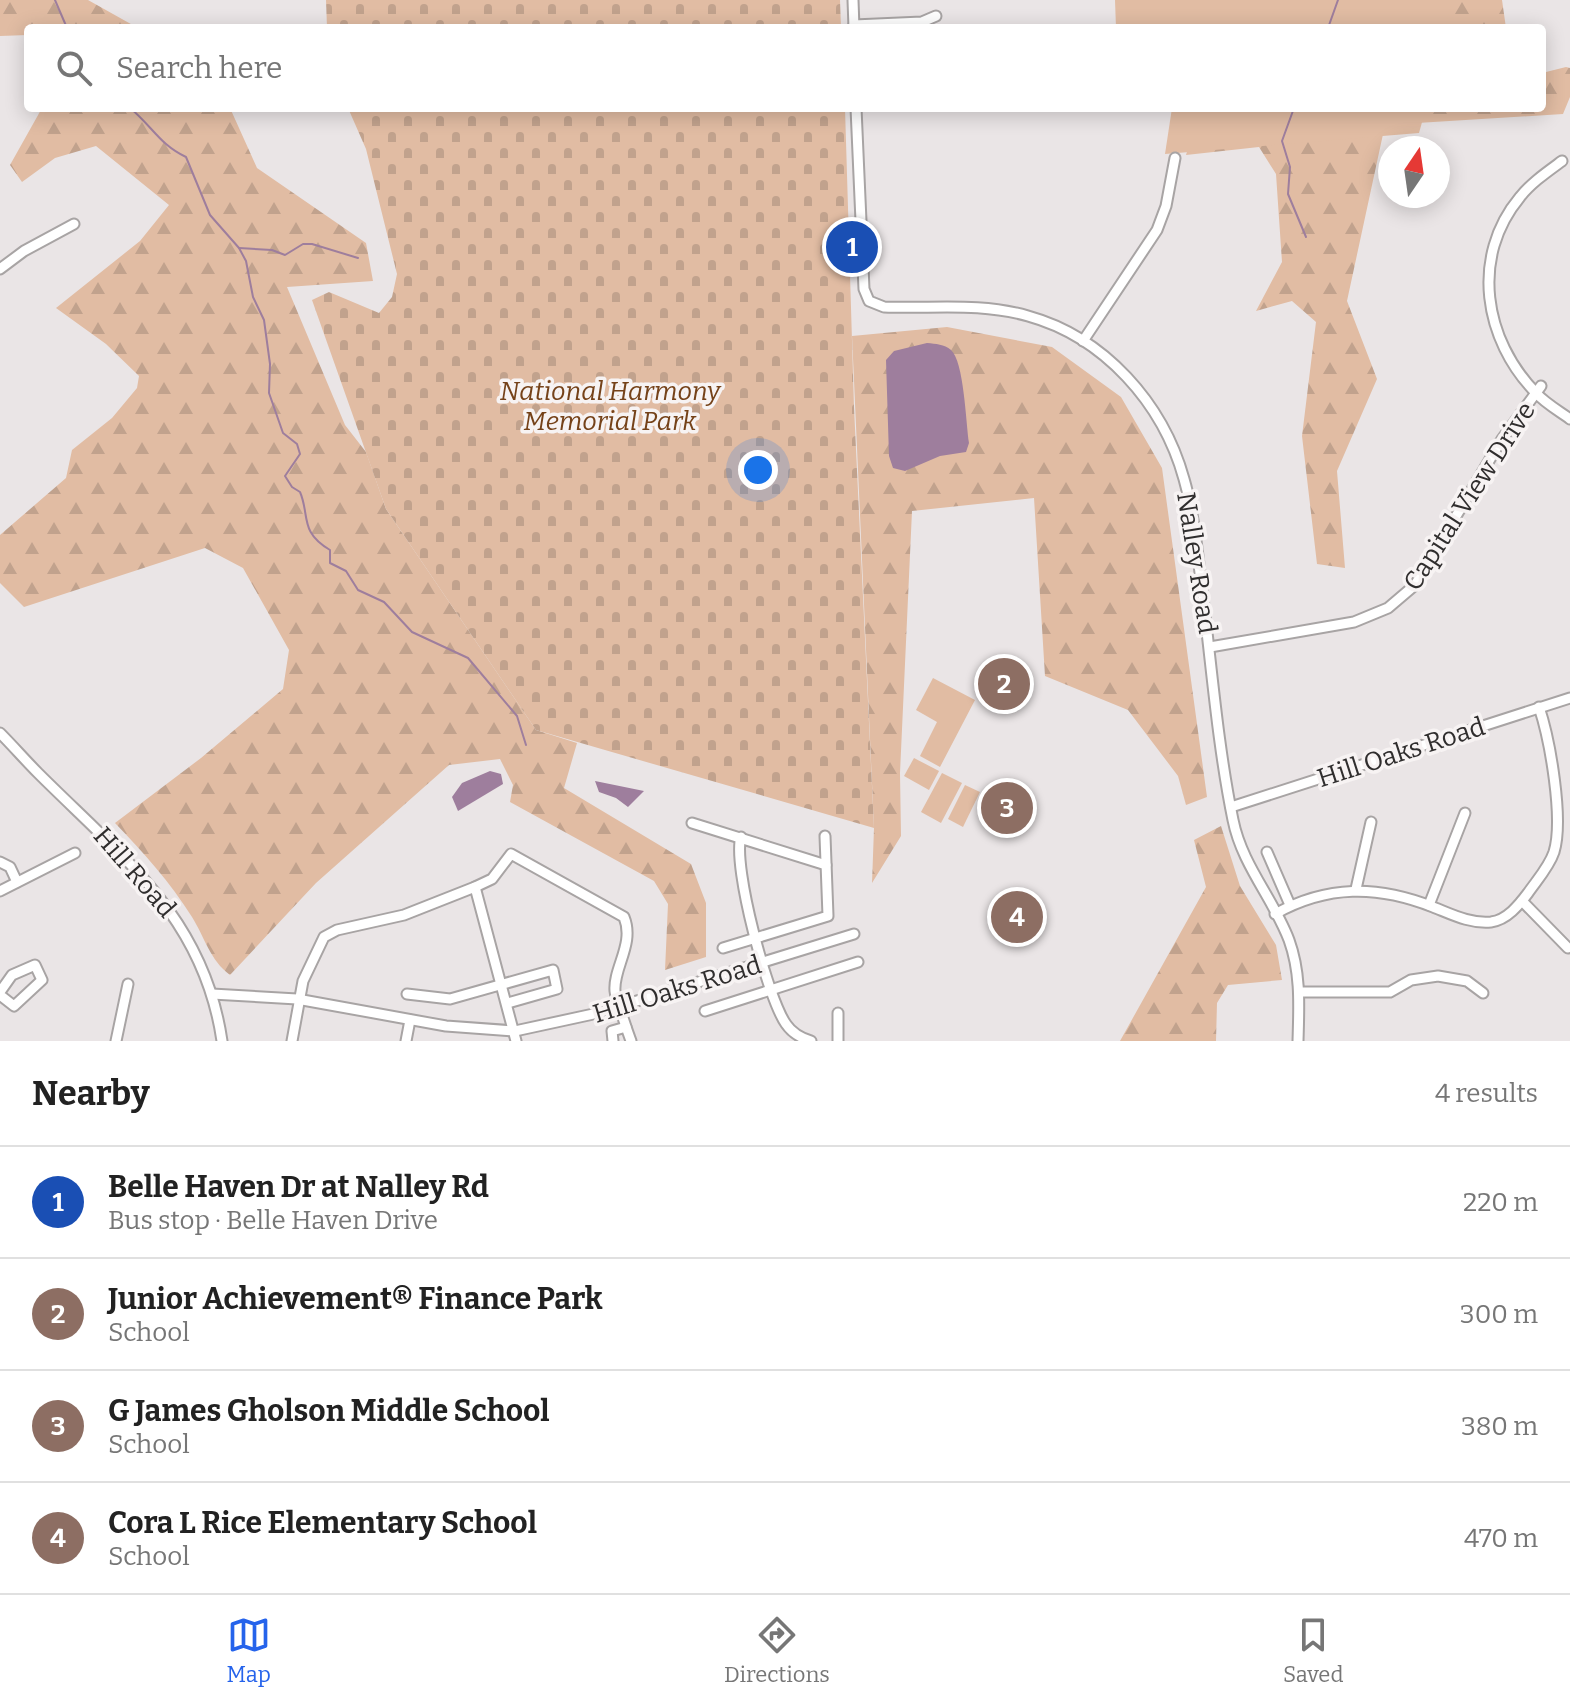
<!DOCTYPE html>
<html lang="en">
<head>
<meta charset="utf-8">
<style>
	:root { --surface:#fff; --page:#f2f2f2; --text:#222; --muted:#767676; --line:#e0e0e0; --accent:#2563eb }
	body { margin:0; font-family:Bitter,serif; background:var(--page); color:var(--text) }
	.compass { position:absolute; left:1378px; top:136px; width:72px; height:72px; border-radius:50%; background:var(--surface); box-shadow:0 4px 20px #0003; rotate:13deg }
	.you { position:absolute; left:758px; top:470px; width:28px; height:28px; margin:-20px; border:6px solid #fff; border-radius:50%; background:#1a73e8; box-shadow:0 0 0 12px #1a73e833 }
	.badge { display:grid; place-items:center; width:52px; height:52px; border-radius:50%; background:var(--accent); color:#fff; font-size:26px; font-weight:700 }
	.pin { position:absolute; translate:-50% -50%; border:4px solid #fff; box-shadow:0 2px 8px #0006 }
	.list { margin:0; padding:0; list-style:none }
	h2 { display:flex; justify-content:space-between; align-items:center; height:104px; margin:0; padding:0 32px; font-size:34px }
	h2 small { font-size:26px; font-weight:400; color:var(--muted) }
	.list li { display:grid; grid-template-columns:52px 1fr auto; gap:24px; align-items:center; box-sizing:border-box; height:112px; padding:0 32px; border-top:2px solid var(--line) }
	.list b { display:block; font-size:30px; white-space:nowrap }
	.list p { margin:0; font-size:26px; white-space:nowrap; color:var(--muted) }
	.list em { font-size:26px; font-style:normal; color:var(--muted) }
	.icon { flex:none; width:44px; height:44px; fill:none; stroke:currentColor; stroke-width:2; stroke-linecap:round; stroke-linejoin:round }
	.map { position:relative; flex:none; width:1570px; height:1041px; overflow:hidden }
	.search { position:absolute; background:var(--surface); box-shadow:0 4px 20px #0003; left:24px; right:24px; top:24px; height:88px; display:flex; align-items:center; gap:20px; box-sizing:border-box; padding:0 28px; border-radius:8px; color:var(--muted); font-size:30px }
	.sheet { height:552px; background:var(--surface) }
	nav { display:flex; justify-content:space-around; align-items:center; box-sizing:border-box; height:112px; border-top:2px solid var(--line); background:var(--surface); font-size:22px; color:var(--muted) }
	nav a { display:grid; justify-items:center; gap:4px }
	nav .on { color:var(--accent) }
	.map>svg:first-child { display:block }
</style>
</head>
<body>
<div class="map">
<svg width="1570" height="1041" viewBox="0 0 1570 1041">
	<defs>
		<pattern id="forest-firs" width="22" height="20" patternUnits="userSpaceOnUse" patternTransform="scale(2)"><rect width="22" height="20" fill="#e1bca3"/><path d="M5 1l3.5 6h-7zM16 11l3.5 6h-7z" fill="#c1a28d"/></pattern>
		<pattern id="cemetery-stones" width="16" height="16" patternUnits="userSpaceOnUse" patternTransform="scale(2)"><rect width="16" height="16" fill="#e1bca3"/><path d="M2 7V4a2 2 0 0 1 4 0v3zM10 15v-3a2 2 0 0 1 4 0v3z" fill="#c1a28d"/></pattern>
	</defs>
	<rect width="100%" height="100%" fill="#eae5e6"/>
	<g fill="url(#forest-firs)">
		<path d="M 0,0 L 88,0 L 138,28 L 28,28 L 28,35 L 0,36 Z"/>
		<path d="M 1253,0 L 1502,0 L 1506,28 L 1239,28 Z"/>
		<path d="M 1566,67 L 1570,68 L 1570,97 L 1563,114 L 1385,125 L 1347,301 L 1377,379 L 1337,471 L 1345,568 L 1317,564 L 1302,436 L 1316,322 L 1292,301 L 1256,311 L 1282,262 L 1276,174 L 1259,147 L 1186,155 L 1200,108 L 1542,108 L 1542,73 Z"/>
		<path d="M 42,108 L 230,108 L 257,168 L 366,243 L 373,281 L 287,287 L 345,425 L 366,452 L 386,509 L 536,730 L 577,743 L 564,788 L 691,864 L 706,903 L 706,957 L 665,970 L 668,904 L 654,881 L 510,802 L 513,785 L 500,759 L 449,765 L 316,883 L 230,975 C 210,960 205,938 192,917 C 170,882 144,853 115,823 L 201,758 L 283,689 L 289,650 L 243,568 L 205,548 L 24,607 L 0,583 L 0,535 L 66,478 L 72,450 L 112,418 L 137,388 L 139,376 L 106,344 L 56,308 L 140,241 L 169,205 L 96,146 L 55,158 L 22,182 L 10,165 Z"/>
		<path d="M 947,327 L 1052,347 L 1121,397 L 1162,468 L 1207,797 L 1186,805 L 1178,776 L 1128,710 L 1045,676 L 1034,498 L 912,511 L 900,773 L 901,836 L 872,883 L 874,828 L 852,336 Z"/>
		<path d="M 1221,826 L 1240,886 L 1276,945 L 1282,980 L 1228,985 L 1217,1003 L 1216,1041 L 1120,1041 L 1206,887 L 1194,840 Z"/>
	</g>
	<g fill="url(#cemetery-stones)">
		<path d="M 326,0 L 840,0 L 841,28 L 327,28 Z"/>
		<path d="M 348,108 L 845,108 L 854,407 L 874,828 L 536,730 L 386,509 L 312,300 L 329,292 L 379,313 L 392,297 L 397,274 L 366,149 Z"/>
	</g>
	<g fill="#e1bca3">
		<path d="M 1115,0 L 1452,0 L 1445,28 L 1116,28 Z"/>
		<path d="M 1172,108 L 1426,108 L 1419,133 L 1165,154 Z"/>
		<path d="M 933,678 L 975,700 L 940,767 L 920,756 L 937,722 L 916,710 Z"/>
		<path d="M 914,758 L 939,771 L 929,790 L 904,776 Z"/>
		<path d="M 942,773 L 962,783 L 941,823 L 921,812 Z"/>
		<path d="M 965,785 L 980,792 L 963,827 L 948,819 Z"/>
	</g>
	<g fill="#9e7e9d">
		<path d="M 927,343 C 936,344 944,344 951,350 C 964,361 966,424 969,443 L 966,452 L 940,456 L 905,471 L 893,468 L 889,456 L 886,360 L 894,351 Z"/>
		<path d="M 490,771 L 501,774 L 503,784 L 458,811 L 452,797 L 462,783 Z"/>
		<path d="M 595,781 L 644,791 L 628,807 L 616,798 L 599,792 Z"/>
	</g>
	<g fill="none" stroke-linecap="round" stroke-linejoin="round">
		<g stroke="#9e7e9d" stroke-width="2">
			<path d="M 55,0 L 67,28"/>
			<path d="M 1328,28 L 1338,0"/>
			<path d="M 130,108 C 152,126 160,145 186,157 L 210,215 L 239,248 L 246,261 L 253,297 L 264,320 L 270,364 L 269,393 L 283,433 L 297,444 L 300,454 L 285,476 L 292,487 L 300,492 C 310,515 299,532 330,550 L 330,563 L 346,571 L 358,590 L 384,602 L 412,632 L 468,658 L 517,716 L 526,745"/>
			<path d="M 1294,108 L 1282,141 L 1290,167 L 1288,194 L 1306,237"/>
			<path d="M 239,248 L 272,250 L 285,255 L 303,244 L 312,244 L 358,258"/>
		</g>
		<g stroke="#a8a4a4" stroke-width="13">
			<g id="minor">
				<path d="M 853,0 L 854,28"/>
				<path d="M 854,25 L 922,22 L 936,16"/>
				<path d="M 856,108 L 864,289 L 869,301 L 884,307 C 933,309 979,302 1028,316 C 1104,337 1163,403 1184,479 C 1195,517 1198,559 1203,598 C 1212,671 1218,747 1233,820 C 1242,865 1273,898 1289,940 C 1301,973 1299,1006 1298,1041"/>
				<path d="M 1562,161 C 1547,172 1531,183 1520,197 C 1470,257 1484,340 1536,393 C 1545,403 1559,411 1570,419"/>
				<path d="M 0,269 L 24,251 L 74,224"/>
				<path d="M 1083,341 L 1157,230 L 1166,206 L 1175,158"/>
				<path d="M 1210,647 L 1354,622 L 1388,608 L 1415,585 L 1502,439 L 1541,386"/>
				<path d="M 0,733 C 13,746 25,760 38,773 C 121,856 204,917 222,1041"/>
				<path d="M 1231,807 L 1570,698"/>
				<path d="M 692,823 L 826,865"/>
				<path d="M 741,837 C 732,865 768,999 786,1024 C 792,1033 801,1038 811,1041"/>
				<path d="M 1267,852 L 1290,905"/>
				<path d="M 0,862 L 10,867 L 17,882"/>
				<path d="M 475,887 L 516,1041"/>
				<path d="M 1356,889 L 1371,822"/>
				<path d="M 0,891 L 75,853"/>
				<path d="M 1522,901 L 1568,948"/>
				<path d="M 1429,905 L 1465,813"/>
				<path d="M 1275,914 C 1327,885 1377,885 1433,907 C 1451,914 1470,924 1491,922 C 1507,920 1519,905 1528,893 C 1537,880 1549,867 1554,852 C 1564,819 1550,740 1539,707"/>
				<path d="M 723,948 L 828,916 L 825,836"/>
				<path d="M 0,992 L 12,975 L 35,965 L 42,980 L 14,1006 L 0,995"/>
				<path d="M 1299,992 L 1390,992 L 1411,980 L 1438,976 L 1467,981 L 1483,993"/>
				<path d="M 212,994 L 297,999 L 446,1026 L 515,1031 L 598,1013 L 854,934"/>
				<path d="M 407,994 L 450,999 L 553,970 L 557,989 L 508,1003"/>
				<path d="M 705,1011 L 858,962"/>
				<path d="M 838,1013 L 838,1041"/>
				<path d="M 116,1041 L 128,984"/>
				<path d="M 292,1041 L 303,981 L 324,937 L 337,930 L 404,915 L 475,887 L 492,879 L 511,854 L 624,917 C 635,944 613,968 615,991 C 616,1002 623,1016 626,1027"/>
				<path d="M 406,1041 L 410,1020"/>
				<path d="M 613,1041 L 612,1031 L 626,1027 L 631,1041"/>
			</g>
		</g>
		<use href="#minor" stroke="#fff" stroke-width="9"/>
	</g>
	<g text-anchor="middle" stroke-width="7" stroke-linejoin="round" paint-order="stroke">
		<g font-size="26" font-style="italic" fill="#754219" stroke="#f7f3f3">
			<text x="610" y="400">National Harmony<tspan x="610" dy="30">Memorial Park</tspan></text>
		</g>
		<g font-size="26" fill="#302e2e" stroke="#f7f3f3">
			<text transform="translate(1469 496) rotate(-57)" y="9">Capital View Drive</text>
			<text transform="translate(1197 563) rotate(81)" y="9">Nalley Road</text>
			<text transform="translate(1401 752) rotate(-18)" y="9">Hill Oaks Road</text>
			<text transform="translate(135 872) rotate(49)" y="9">Hill Road</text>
			<text transform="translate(677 989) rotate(-17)" y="9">Hill Oaks Road</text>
		</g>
	</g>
</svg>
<svg class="compass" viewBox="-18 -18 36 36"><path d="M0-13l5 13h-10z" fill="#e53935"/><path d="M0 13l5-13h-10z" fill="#767676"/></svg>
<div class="you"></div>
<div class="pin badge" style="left:852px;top:247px;background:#1a4fb4">1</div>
<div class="pin badge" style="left:1004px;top:684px;background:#8d6e63">2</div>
<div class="pin badge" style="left:1007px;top:808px;background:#8d6e63">3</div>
<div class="pin badge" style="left:1017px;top:917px;background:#8d6e63">4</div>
<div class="search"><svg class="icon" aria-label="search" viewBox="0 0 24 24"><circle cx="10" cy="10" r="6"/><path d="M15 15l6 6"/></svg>Search here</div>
</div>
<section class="sheet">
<h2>Nearby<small>4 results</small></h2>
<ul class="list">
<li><span class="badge" style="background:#1a4fb4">1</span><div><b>Belle Haven Dr at Nalley Rd</b><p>Bus stop · Belle Haven Drive</p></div><em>220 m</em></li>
<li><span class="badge" style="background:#8d6e63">2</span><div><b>Junior Achievement® Finance Park</b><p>School</p></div><em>300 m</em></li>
<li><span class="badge" style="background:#8d6e63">3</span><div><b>G James Gholson Middle School</b><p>School</p></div><em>380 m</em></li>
<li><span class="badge" style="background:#8d6e63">4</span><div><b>Cora L Rice Elementary School</b><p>School</p></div><em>470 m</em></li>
</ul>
</section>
<nav>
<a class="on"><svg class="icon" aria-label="map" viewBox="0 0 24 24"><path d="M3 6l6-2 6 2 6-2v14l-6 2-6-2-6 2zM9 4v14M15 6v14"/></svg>Map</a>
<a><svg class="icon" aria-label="directions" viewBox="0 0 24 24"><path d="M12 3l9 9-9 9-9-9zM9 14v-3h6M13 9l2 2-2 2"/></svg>Directions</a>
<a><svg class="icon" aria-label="saved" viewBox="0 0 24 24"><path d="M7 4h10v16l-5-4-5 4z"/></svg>Saved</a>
</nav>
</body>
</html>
